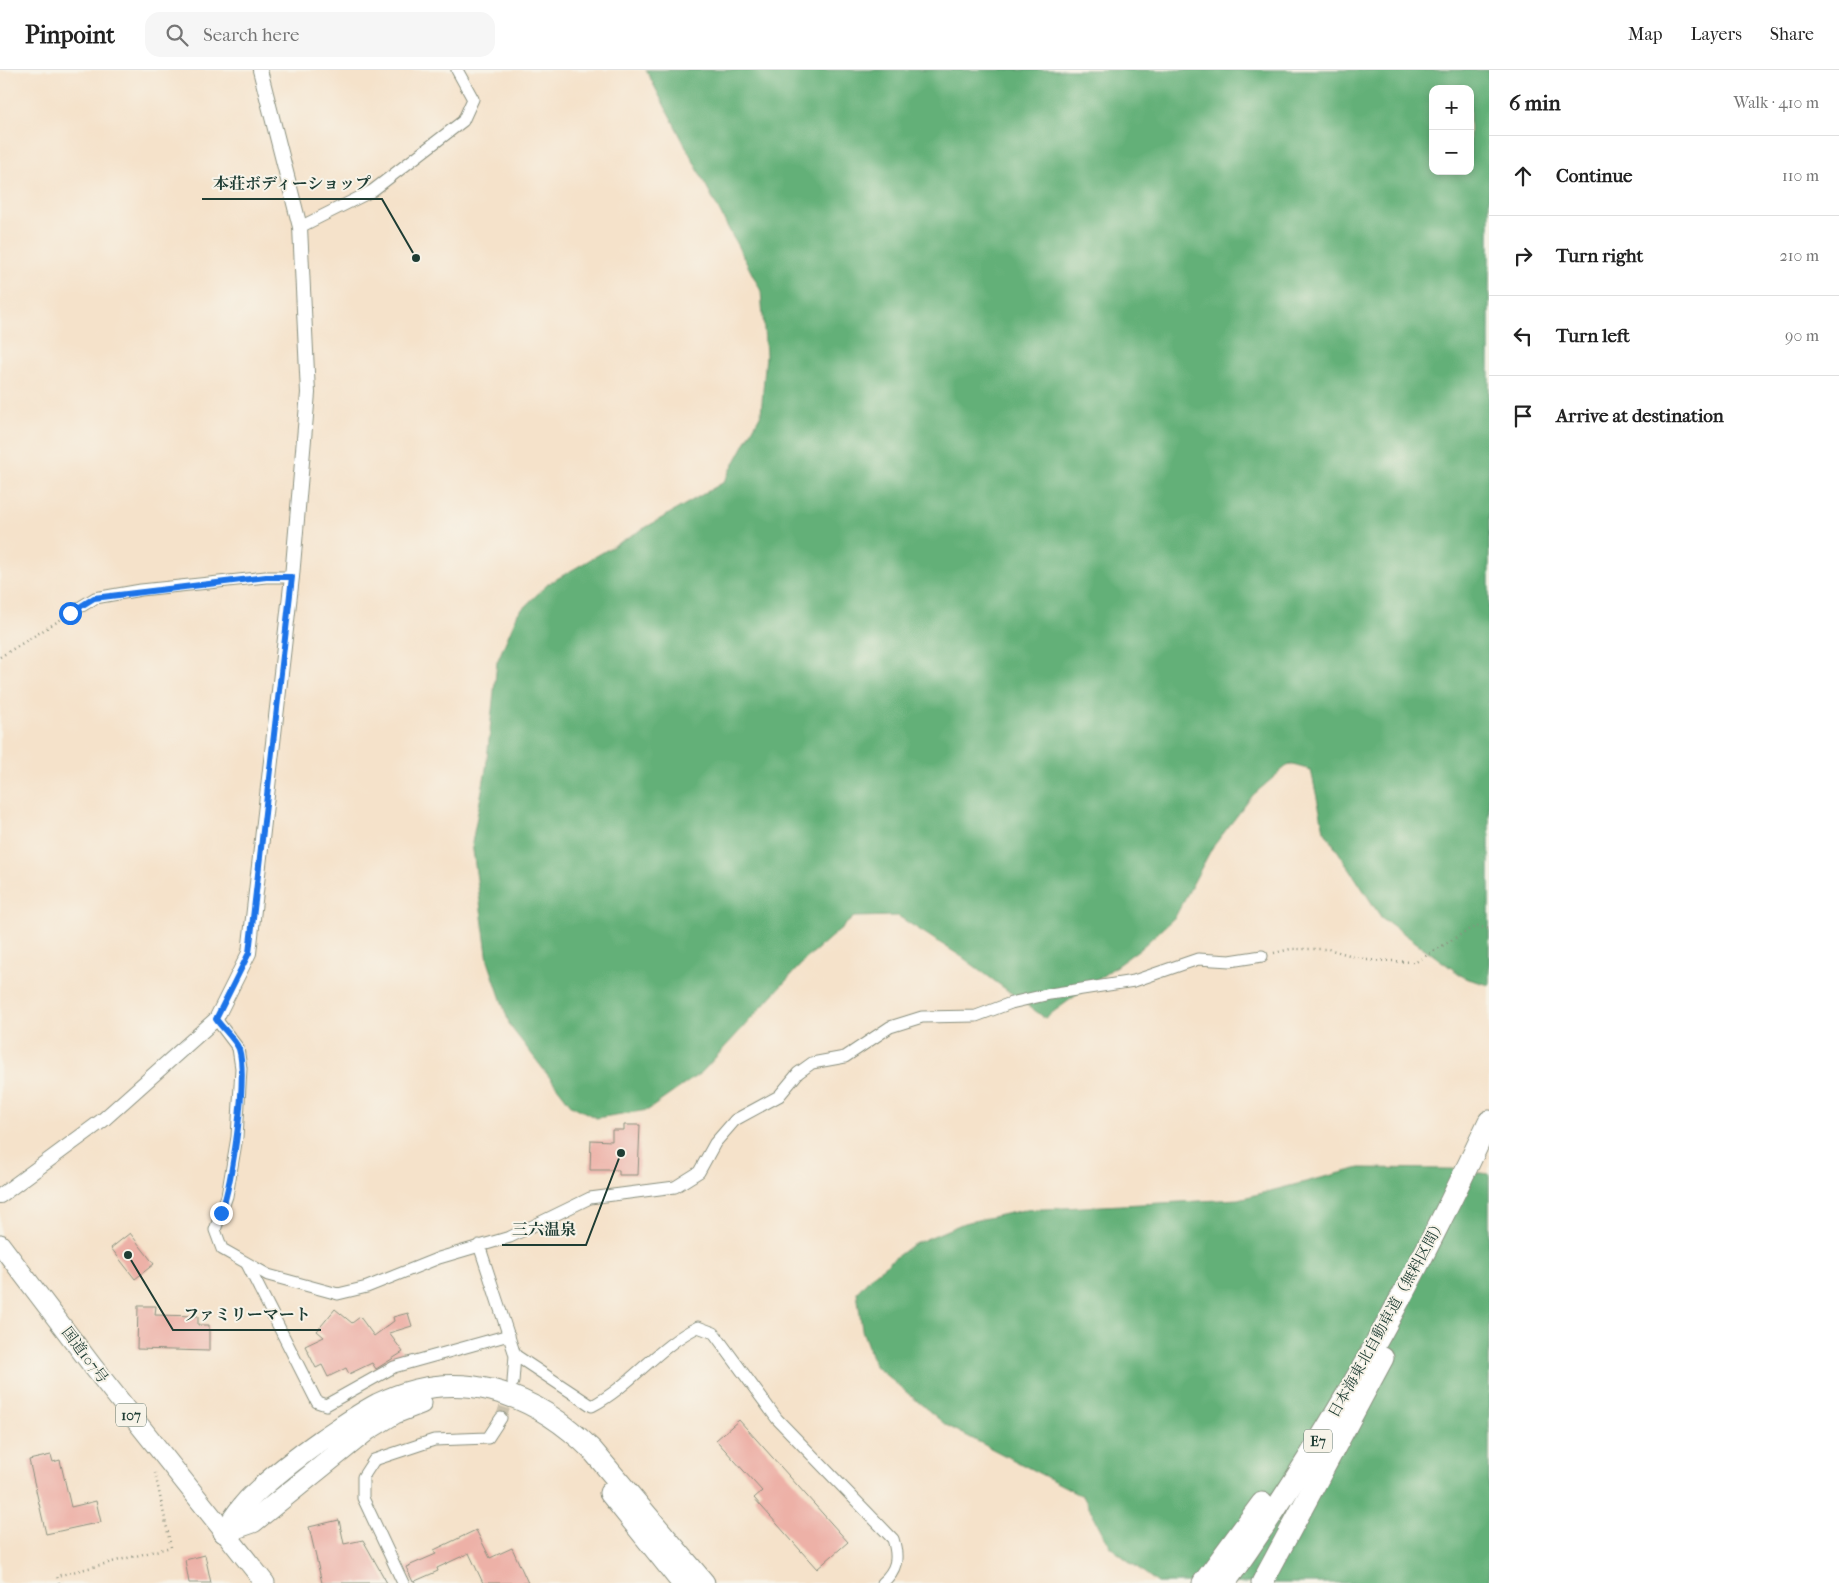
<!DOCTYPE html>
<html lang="en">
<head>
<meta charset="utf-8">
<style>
	:root { --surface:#fff; --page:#f6f6f6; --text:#222; --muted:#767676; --line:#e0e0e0 }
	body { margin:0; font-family:"IM FELL French Canon","Noto Serif JP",serif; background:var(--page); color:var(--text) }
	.controls { position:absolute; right:15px; top:15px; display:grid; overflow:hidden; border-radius:10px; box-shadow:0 2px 8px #0003 }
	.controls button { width:45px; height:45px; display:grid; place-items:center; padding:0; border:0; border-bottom:1px solid var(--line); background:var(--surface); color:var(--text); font:25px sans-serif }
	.stop { position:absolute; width:15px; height:15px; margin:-11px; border:4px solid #1a73e8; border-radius:50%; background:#fff }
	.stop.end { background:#1a73e8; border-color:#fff; box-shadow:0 1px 5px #0008 }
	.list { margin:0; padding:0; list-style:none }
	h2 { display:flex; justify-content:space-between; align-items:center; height:65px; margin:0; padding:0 20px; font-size:21px }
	h2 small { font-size:16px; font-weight:400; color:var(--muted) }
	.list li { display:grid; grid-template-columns:32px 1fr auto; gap:15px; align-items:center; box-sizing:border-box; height:80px; padding:0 20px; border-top:1px solid var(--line) }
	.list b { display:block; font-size:19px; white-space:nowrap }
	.list em { font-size:16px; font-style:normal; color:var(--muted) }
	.icon { flex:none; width:28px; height:28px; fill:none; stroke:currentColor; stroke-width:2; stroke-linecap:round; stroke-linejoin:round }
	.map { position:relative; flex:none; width:1489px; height:1513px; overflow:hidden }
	header { display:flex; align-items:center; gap:30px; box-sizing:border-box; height:70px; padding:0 25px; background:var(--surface); border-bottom:1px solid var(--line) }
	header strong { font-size:24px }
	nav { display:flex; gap:28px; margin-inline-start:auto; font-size:18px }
	.search { width:350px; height:45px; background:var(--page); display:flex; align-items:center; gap:12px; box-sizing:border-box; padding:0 18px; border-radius:15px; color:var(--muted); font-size:19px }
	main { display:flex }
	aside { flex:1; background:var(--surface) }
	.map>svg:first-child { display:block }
</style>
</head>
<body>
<header>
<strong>Pinpoint</strong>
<div class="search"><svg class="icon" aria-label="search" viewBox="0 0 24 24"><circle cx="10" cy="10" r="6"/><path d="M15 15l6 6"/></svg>Search here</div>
<nav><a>Map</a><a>Layers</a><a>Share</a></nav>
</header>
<main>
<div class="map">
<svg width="1489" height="1513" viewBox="0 0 1489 1513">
	<rect width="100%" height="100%" fill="#f7f3e8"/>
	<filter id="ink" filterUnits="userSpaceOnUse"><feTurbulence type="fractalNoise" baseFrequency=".02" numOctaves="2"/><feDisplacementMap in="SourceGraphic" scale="10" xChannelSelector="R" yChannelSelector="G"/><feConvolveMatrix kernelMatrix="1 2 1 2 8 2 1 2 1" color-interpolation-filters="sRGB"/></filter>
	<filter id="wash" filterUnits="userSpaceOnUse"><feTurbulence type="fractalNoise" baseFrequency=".0096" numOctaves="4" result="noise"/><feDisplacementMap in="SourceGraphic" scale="20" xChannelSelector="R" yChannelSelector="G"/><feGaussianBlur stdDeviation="1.12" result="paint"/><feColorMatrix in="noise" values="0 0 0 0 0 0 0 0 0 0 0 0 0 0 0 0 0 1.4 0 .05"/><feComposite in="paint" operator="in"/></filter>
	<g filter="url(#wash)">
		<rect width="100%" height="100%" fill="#f5e2ca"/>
		<g fill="#64b078" stroke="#427656" fill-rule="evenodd">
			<path d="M 646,0 L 1489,0 L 1489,915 L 1465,908 L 1381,847 L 1324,760 L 1311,700 L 1289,694 L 1253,725 L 1212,778 L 1175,847 L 1141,878 L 1045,948 L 962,887 L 898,846 L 854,847 L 806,889 L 702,1002 L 648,1040 L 596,1048 L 571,1035 L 510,956 L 488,891 L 472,773 L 486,699 L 497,592 L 518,543 L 548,514 L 724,412 L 761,344 L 766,285 L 761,221 ZM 1433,19 L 1470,19 L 1470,101 L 1433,101 Z"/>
			<path d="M 1360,1098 L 1452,1099 L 1489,1104 L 1489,1513 L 1158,1513 L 1110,1477 L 1083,1426 L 946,1355 L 875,1296 L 862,1260 L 857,1222 L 874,1204 L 912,1175 L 964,1153 L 1024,1140 L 1239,1129 Z"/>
		</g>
		<g id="blocks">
			<g fill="#edb1a7">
				<path d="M 624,1055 L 640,1055 L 638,1105 L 619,1105 L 619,1100 L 590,1100 L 591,1070 L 612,1071 L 612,1060 L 624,1060 Z"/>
				<path d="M 130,1163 L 154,1194 L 135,1209 L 111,1178 Z"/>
				<path d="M 138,1236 L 156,1236 L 155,1245 L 198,1246 L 198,1255 L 209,1255 L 209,1281 L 137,1279 Z"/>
				<path d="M 335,1239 L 352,1253 L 360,1247 L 374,1266 L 394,1251 L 393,1247 L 408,1243 L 412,1256 L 389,1263 L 403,1282 L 376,1299 L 372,1293 L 349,1304 L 346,1298 L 328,1307 L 322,1295 L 316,1298 L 305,1276 L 324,1267 L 317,1261 Z"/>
				<path d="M 739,1350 L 848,1472 L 817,1499 L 754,1428 L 762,1421 L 716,1370 Z"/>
				<path d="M 51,1385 L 53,1392 L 60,1390 L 71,1437 L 96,1431 L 101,1452 L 46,1464 L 29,1390 Z"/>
				<path d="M 339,1450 L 344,1474 L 363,1470 L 387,1513 L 322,1513 L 309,1457 Z"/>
				<path d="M 476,1460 L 490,1488 L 512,1478 L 528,1513 L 483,1513 L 469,1483 L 437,1498 L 438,1501 L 413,1512 L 406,1497 L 436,1484 L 434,1480 Z"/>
				<path d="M 205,1485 L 211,1513 L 189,1513 L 185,1490 Z"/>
			</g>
		</g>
	</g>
	<g filter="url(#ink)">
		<use href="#blocks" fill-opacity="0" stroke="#8a907f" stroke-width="1"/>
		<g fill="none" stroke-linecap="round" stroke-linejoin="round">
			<path stroke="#cac1ac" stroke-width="11" stroke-dasharray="11 5.5" stroke-linecap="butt" d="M 501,1348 L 510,1321"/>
			<g stroke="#8a907f" stroke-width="13">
				<g id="minor">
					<path d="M 300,157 L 372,121 L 463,51 L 473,29 L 457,0"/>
					<path d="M 82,536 L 95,528 L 141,520 L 266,507 L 292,507"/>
					<path d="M 216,949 L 238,978 L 241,998 L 237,1067 L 227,1126 L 215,1160 L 222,1179 L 268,1205 L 338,1224 L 367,1217 L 439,1188 L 510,1167 L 590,1128 L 675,1117 L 699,1102 L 715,1073 L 735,1050 L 779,1026 L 798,1003 L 812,993 L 845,987 L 890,957 L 922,947 L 976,946 L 1011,933 L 1050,924 L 1134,911 L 1198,889 L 1230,891 L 1262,886"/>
					<path d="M 479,1175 L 515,1285 L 513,1312"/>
					<path d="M 247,1194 L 317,1332 L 326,1335 L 394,1297 L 509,1265"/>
					<path d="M 515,1285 L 592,1336 C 632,1315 658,1276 698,1257 L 714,1263 L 777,1349 L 893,1469 C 899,1488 897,1500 882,1513"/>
					<path d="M 403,1513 L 363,1428 L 363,1407 L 374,1390 L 434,1370 L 488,1368 L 501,1348"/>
				</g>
			</g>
			<g stroke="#8a907f" stroke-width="16">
				<path id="tertiary" d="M 0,1126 L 103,1050 L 216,949 L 249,883 L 292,507 L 308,323 L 300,157 L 260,0"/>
			</g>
			<g stroke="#8a907f" stroke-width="21">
				<path id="trunk" d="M 0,1174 L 94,1298 L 265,1513"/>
			</g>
			<g stroke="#8a907f" stroke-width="23">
				<g id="motorway">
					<path d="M 610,1423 L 682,1513"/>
					<path d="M 224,1462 C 233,1450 241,1436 252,1426 C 274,1405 299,1386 323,1369 C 341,1357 359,1344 378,1334 C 457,1295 532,1321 592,1380 L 704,1513"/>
					<path d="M 224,1462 L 253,1452 L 367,1360 L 395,1343 L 421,1333"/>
					<path d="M 1203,1513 L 1262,1433"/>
					<path d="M 1225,1513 C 1328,1369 1414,1212 1489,1051"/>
					<path d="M 1262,1513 L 1383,1288"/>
				</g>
			</g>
			<g stroke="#8a907f" stroke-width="2.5" stroke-dasharray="1 4" stroke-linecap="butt">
				<path d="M 0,587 L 73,542"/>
				<path d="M 1274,883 L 1291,879 L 1328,879 L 1367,890 L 1416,892 L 1470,859 L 1478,856 L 1489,859"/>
				<path d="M 59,1513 L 57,1506 L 171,1477 L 155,1403"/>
			</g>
			<use href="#minor" stroke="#fff" stroke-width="11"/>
			<use href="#tertiary" stroke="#fff" stroke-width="14"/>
			<use href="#trunk" stroke="#fff" stroke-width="19"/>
			<use href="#motorway" stroke="#fff" stroke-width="21"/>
		</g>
	</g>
	<g fill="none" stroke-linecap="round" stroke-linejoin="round" filter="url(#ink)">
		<path stroke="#1a73e8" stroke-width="6" d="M 70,543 L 94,528 L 266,507 L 292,507 L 249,883 L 216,949 C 222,958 235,969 239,979 C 248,1009 232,1112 221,1143"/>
	</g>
	<g text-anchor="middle" stroke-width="4" stroke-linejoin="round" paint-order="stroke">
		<g fill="#f7f3e8" stroke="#60746a" stroke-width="1">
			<rect x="116" y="1333.5" width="30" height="23" rx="4"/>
			<rect x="1304" y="1359.5" width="28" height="23" rx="4"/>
		</g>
		<g font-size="14" font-weight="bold" fill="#1f3d34">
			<text x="131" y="1350">107</text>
			<text x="1318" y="1376">E7</text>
		</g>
		<g font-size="15" fill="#1f3d34" stroke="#f7f3e8">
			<text transform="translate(1387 1248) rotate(-61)" y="5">日本海東北自動車道（無料区間）</text>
			<text transform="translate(85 1285) rotate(53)" y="5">国道107号</text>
		</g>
	</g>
	<path fill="none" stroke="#1f3d34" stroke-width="2" d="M416 188L382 129H202M621 1083L586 1175H502M128 1185L173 1260H321"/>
	<g fill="#1f3d34" stroke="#f7f3e8" stroke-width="2">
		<circle cx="416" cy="188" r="5"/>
		<circle cx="621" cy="1083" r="5"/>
		<circle cx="128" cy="1185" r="5"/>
	</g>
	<g font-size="16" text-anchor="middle" font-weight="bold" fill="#1f3d34" stroke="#f7f3e8" stroke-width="4" stroke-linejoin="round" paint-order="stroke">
		<text x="292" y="119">本荘ボディーショップ</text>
		<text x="544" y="1165">三六温泉</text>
		<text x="247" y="1250">ファミリーマート</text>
	</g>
</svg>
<div class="controls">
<button>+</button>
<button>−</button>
</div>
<div class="stop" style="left:70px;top:543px"></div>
<div class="stop end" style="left:221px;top:1143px"></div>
</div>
<aside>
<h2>6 min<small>Walk · 410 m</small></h2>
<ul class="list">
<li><svg class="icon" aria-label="ahead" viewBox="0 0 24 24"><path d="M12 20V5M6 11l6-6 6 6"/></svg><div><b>Continue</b></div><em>110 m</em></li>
<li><svg class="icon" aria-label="right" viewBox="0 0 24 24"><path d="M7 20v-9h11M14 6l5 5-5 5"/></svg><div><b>Turn right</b></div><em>210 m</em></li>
<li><svg class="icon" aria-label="left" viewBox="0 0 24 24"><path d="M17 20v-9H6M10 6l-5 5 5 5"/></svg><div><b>Turn left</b></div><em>90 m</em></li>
<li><svg class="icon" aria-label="arrive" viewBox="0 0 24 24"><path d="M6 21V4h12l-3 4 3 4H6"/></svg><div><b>Arrive at destination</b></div></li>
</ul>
</aside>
</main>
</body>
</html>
